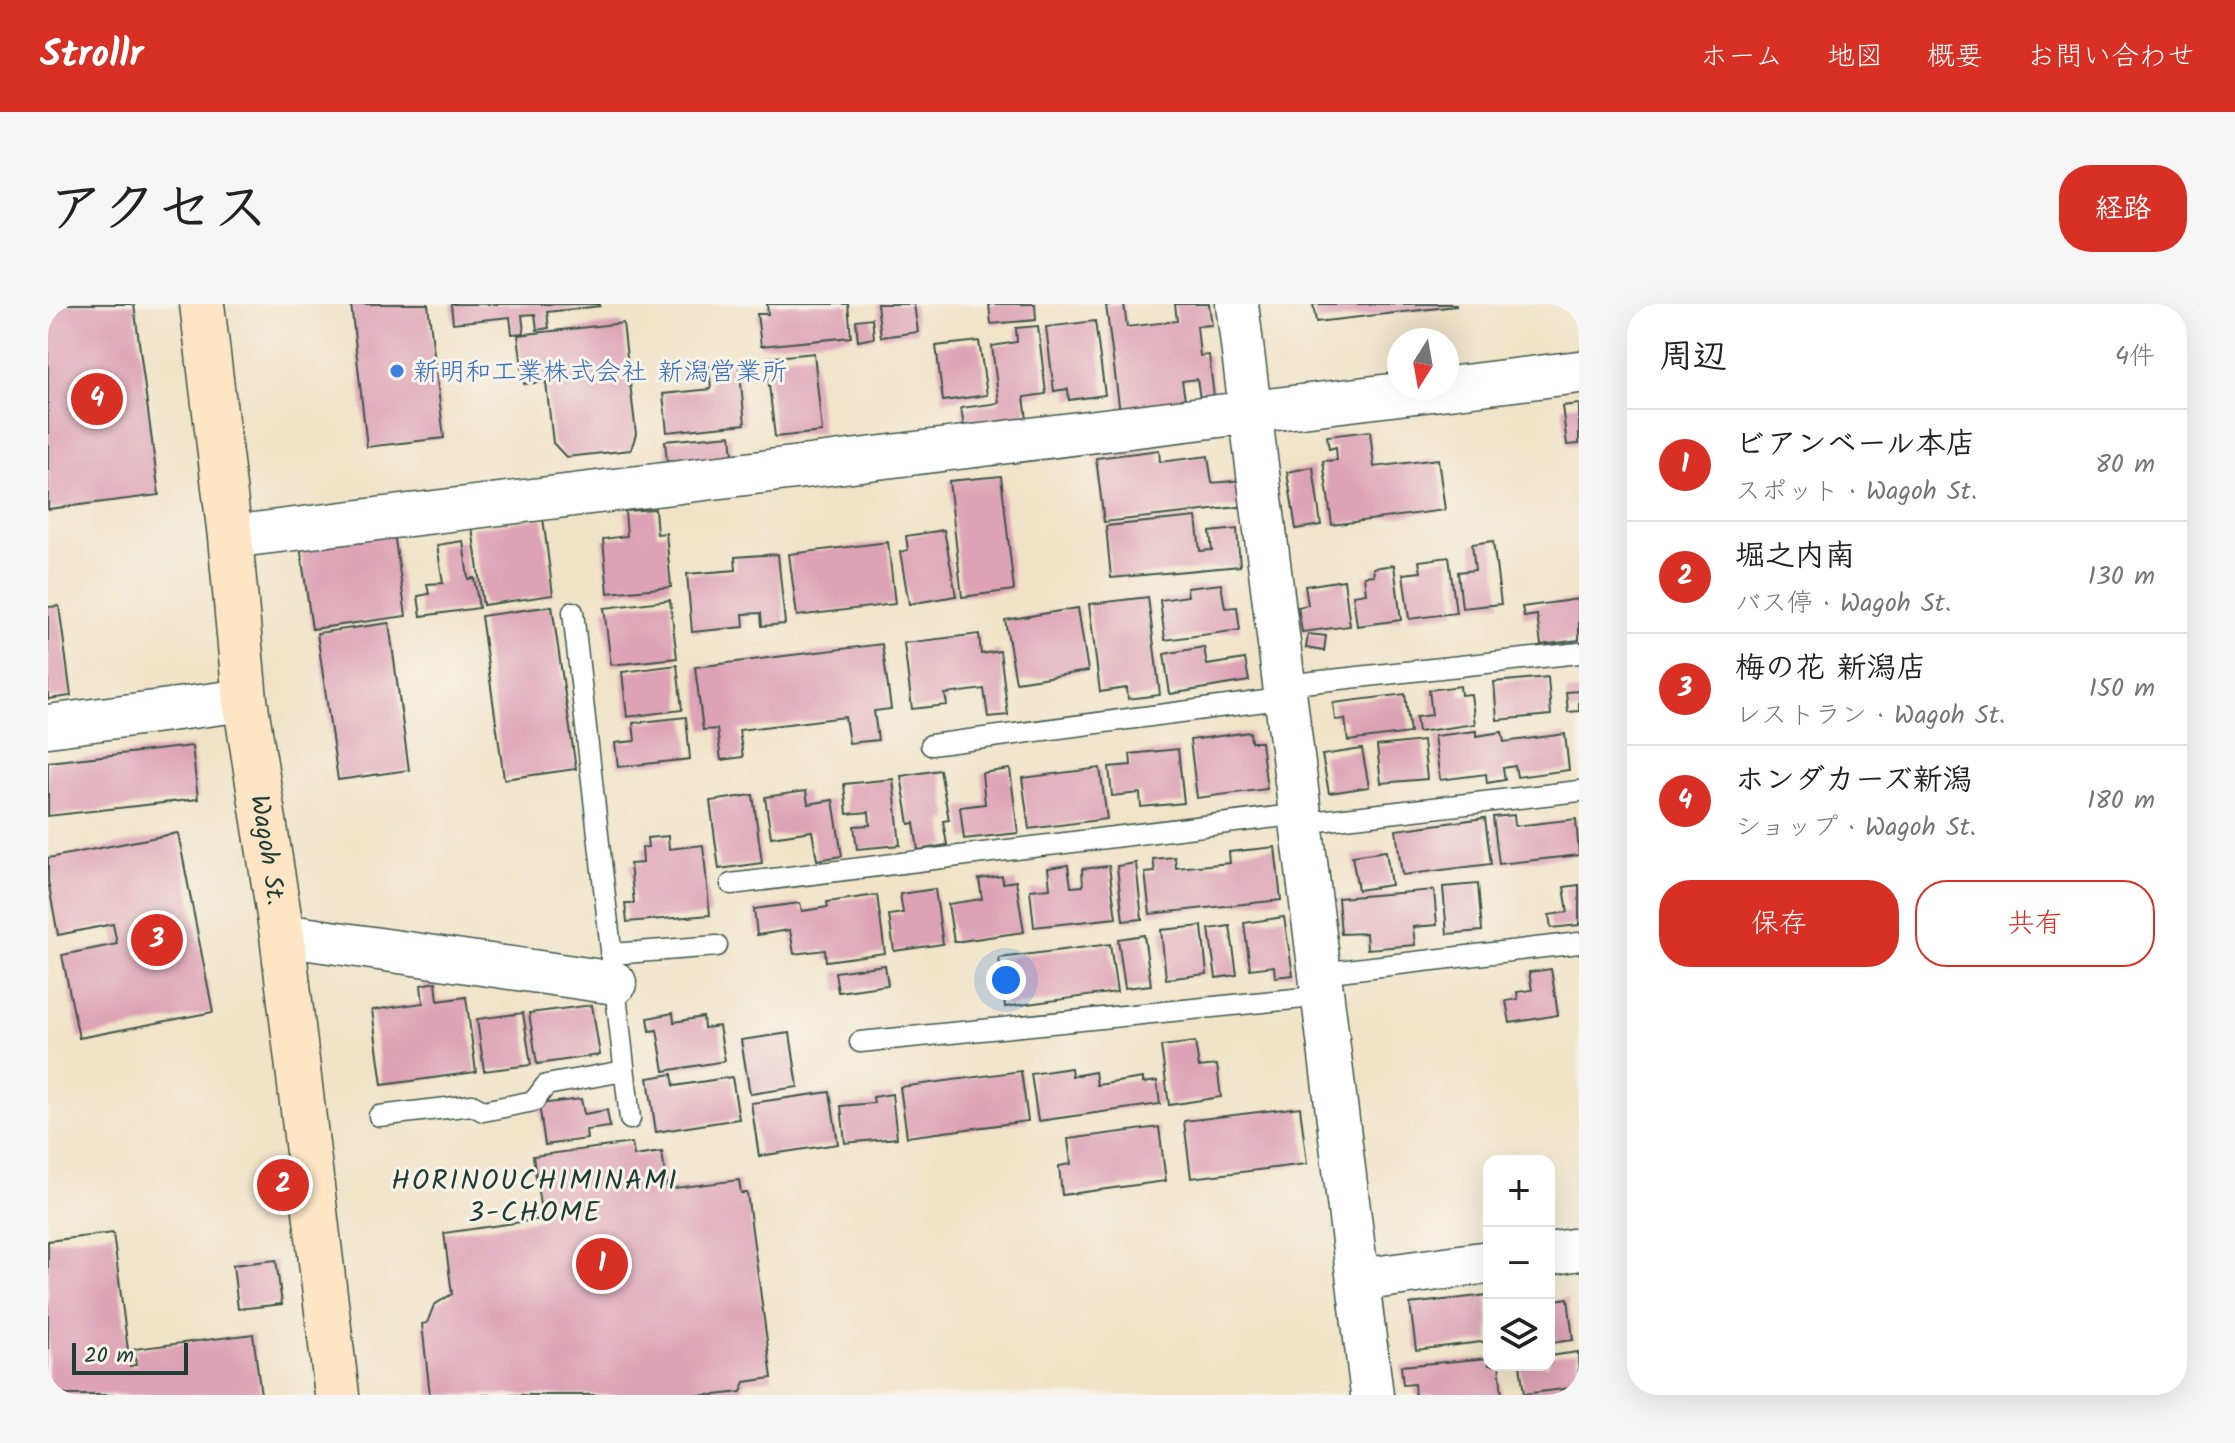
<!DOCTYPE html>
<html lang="ja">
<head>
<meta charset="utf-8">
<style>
	:root { --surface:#fff; --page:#f6f6f6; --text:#222; --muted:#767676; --line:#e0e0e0; --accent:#d93025 }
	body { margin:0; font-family:Kalam,"Klee One",sans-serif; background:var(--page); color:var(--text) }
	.controls { position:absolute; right:24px; bottom:24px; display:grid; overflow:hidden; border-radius:16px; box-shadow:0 8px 32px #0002 }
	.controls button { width:72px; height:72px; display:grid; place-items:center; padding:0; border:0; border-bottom:2px solid var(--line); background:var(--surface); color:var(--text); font:40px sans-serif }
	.compass { position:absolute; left:1339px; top:24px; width:72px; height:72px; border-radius:50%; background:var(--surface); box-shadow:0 8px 32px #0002; rotate:191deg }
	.scale { position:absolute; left:24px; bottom:20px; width:116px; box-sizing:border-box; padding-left:8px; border:4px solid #1f3d34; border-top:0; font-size:22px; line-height:28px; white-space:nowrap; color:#1f3d34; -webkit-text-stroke:6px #f7f3e8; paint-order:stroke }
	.you { position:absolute; left:958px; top:676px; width:28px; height:28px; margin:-20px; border:6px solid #fff; border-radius:50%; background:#1a73e8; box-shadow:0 0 0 12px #1a73e833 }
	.badge { display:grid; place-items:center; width:52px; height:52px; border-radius:50%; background:var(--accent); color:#fff; font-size:26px; font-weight:700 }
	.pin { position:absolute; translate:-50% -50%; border:4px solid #fff; box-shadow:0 2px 8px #0006 }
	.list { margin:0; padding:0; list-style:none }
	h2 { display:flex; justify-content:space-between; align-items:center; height:104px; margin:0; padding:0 32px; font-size:34px }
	h2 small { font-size:26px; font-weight:400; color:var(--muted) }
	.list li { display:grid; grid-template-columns:52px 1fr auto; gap:24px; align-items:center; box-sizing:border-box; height:112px; padding:0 32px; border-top:2px solid var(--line) }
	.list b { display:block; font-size:30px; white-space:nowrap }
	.list p { margin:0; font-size:26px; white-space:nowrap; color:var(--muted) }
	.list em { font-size:26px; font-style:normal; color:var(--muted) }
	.actions { display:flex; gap:16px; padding:24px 32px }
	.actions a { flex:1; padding:18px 0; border:2px solid var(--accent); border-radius:32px; text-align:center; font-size:28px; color:var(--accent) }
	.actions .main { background:var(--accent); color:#fff }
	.icon { flex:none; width:44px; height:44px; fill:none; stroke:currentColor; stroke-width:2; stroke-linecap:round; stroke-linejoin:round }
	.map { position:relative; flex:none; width:1531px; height:1091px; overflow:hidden; border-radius:32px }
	header { display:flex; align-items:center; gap:48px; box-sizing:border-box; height:112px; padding:0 40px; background:var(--accent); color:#fff }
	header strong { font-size:38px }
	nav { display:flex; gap:44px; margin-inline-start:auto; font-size:28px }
	.intro { display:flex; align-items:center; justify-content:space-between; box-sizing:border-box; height:192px; padding:0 48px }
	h1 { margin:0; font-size:56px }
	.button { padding:20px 36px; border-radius:32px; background:var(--accent); color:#fff; font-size:28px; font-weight:700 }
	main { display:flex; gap:48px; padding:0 48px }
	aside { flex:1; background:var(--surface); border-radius:32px; box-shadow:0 8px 32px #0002 }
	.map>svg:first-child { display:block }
</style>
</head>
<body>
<header>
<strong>Strollr</strong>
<nav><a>ホーム</a><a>地図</a><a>概要</a><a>お問い合わせ</a></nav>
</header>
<div class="intro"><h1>アクセス</h1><a class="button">経路</a></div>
<main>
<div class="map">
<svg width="1531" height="1091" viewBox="0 0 1531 1091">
	<rect width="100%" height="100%" fill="#f7f3e8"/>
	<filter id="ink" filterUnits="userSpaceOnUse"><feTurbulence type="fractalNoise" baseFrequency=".0125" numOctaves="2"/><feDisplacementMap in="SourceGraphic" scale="16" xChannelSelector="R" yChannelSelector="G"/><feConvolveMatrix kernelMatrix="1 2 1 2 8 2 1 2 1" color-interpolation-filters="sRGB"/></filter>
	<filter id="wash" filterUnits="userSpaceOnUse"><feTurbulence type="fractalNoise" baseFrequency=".006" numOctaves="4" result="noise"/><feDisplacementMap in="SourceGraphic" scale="32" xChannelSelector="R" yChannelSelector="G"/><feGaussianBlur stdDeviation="1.8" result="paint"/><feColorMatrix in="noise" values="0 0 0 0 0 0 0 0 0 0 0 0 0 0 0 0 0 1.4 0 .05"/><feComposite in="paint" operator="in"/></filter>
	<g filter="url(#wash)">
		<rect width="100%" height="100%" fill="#f0e3c7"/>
		<g id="blocks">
			<g fill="#dda2b5">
				<path d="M 0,0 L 86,0 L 111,191 L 0,205 Z"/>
				<path d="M 303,0 L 380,0 L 396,134 L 319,143 Z"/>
				<path d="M 403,0 L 552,0 L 552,2 L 499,8 L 501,24 L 489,26 L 487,10 L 474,11 L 476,29 L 464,30 L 462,13 L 405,19 Z"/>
				<path d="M 719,0 L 800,0 L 803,33 L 713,42 L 709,10 L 720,10 Z"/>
				<path d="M 829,0 L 866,0 L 870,28 L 833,33 Z"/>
				<path d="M 941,0 L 987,0 L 988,16 L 943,20 Z"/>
				<path d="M 1076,0 L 1079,23 L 1129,17 L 1127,0 L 1161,0 L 1164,21 L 1149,22 L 1152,52 L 1161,51 L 1166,93 L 1152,95 L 1149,75 L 1134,77 L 1138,101 L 1072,109 L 1058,1 Z"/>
				<path d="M 1265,0 L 1408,0 L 1408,2 L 1268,18 Z"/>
				<path d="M 824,14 L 826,34 L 810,37 L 808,16 Z"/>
				<path d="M 1047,17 L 1057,91 L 1021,96 L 1020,85 L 1006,87 L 998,23 Z"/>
				<path d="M 575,19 L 588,130 L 583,146 L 518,153 L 505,139 L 498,78 L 476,80 L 470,31 Z"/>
				<path d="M 990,22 L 998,90 L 976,93 L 980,123 L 917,130 L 913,104 L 951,99 L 944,42 L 969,38 L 968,24 Z"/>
				<path d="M 931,37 L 939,91 L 895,97 L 888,42 Z"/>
				<path d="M 766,49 L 774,128 L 727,133 L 718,54 Z"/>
				<path d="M 691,60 L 697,120 L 619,128 L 615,90 L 663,85 L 661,63 Z"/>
				<path d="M 1531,100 L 1531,140 L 1519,141 L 1514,102 Z"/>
				<path d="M 1322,127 L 1326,163 L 1390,155 L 1397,206 L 1284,221 L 1275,157 L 1289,156 L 1288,143 L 1281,145 L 1279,132 Z"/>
				<path d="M 683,131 L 685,152 L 619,158 L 617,137 Z"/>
				<path d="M 1111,146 L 1112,158 L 1160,152 L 1164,179 L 1196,176 L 1199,202 L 1056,218 L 1048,154 Z"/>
				<path d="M 1265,163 L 1273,221 L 1248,225 L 1239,168 Z"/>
				<path d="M 953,172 L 966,286 L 914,293 L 901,177 Z"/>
				<path d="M 607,205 L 609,230 L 618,229 L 623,283 L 560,289 L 555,235 L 579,232 L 577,207 Z"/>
				<path d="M 1148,213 L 1152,247 L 1164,246 L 1162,228 L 1189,225 L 1192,262 L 1063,274 L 1058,222 Z"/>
				<path d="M 495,214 L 505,291 L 435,301 L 424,224 Z"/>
				<path d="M 896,226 L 908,292 L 861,300 L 852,248 L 860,246 L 858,232 Z"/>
				<path d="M 346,229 L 358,312 L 264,325 L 252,242 Z"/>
				<path d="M 415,237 L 420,275 L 426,274 L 431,304 L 373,312 L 370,292 L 381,290 L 379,280 L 395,279 L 389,241 Z"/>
				<path d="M 1445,237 L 1453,300 L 1414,304 L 1410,268 L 1427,266 L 1424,240 Z"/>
				<path d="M 840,238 L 847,300 L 749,312 L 741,250 Z"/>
				<path d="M 730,250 L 737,320 L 714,322 L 713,309 L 695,310 L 696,323 L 644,328 L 639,270 L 688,266 L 687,253 Z"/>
				<path d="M 1401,253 L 1408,309 L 1361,315 L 1355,270 L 1373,268 L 1371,257 Z"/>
				<path d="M 1346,261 L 1353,316 L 1309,322 L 1305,291 L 1318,289 L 1316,272 L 1326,271 L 1325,264 Z"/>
				<path d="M 1296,276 L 1302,322 L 1254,328 L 1250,303 L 1260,301 L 1257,282 Z"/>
				<path d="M 1173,280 L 1177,304 L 1189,303 L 1192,326 L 1117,336 L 1112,296 L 1140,292 L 1139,284 Z"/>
				<path d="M 1100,293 L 1112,391 L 1080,395 L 1079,384 L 1052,388 L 1041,300 Z"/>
				<path d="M 1531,295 L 1531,336 L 1493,341 L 1489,311 L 1476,313 L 1474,303 Z"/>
				<path d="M 622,296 L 629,354 L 563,361 L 556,304 Z"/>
				<path d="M 11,302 L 23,392 L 0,395 L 0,303 Z"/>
				<path d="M 504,302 L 528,465 L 456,475 L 433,312 Z"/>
				<path d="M 1030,304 L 1040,367 L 968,378 L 957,316 Z"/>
				<path d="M 341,319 L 361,466 L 290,476 L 269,329 Z"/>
				<path d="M 931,330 L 933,350 L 952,347 L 960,411 L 940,413 L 936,385 L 897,390 L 899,401 L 864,405 L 856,339 Z"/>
				<path d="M 1260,330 L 1278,332 L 1276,347 L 1258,344 Z"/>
				<path d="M 834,340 L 843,405 L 826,407 L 830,436 L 801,439 L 797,413 L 691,426 L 695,453 L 673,456 L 669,425 L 655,426 L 647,363 Z"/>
				<path d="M 1156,343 L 1159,361 L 1197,355 L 1201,377 L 1122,390 L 1116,350 Z"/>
				<path d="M 629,361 L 634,406 L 579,413 L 574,368 Z"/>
				<path d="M 1500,373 L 1503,411 L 1449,416 L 1446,378 Z"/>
				<path d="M 1412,382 L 1413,391 L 1423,390 L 1427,420 L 1370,428 L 1368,413 L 1384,411 L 1381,386 Z"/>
				<path d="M 1531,387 L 1531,407 L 1520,408 L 1518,388 Z"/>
				<path d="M 1357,390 L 1362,429 L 1300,437 L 1297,415 L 1287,416 L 1285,399 Z"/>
				<path d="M 638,413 L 642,455 L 570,463 L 567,439 L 587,437 L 585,419 Z"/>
				<path d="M 1428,427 L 1428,432 L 1454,428 L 1456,438 L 1517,430 L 1521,466 L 1469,473 L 1467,462 L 1455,464 L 1457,476 L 1439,479 L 1438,470 L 1392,476 L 1386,432 Z"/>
				<path d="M 1202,428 L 1203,438 L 1213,438 L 1219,485 L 1149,494 L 1142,436 Z"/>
				<path d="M 1375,437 L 1379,475 L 1333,479 L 1329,442 Z"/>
				<path d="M 144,442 L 150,495 L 0,512 L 0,458 Z"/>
				<path d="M 1130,445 L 1136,499 L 1093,503 L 1092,489 L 1064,492 L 1061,463 L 1083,461 L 1082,450 Z"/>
				<path d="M 1314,445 L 1321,483 L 1281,489 L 1274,451 Z"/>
				<path d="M 1052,464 L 1059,515 L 981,525 L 974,474 Z"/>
				<path d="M 962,465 L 970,529 L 916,535 L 912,503 L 937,500 L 934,469 Z"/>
				<path d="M 892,466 L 901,516 L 895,517 L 899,541 L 870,546 L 866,519 L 861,520 L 853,472 Z"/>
				<path d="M 845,475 L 852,541 L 809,545 L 806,522 L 822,521 L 821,508 L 799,510 L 796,480 Z"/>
				<path d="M 758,487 L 760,500 L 785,496 L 794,552 L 769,556 L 764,527 L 723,533 L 717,493 Z"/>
				<path d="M 705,491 L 714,559 L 671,565 L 662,497 Z"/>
				<path d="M 1466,511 L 1467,522 L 1528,515 L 1531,551 L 1451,560 L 1445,513 Z"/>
				<path d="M 1437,514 L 1443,560 L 1354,571 L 1348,526 Z"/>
				<path d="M 130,529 L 165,708 L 31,734 L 14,651 L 69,640 L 65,620 L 10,631 L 0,577 L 0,554 Z"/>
				<path d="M 620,532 L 621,545 L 655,541 L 662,611 L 579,618 L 577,599 L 586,599 L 582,560 L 595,559 L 594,544 L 600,543 L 599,534 Z"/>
				<path d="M 1227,543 L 1233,596 L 1102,610 L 1097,569 L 1107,568 L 1105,555 L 1127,553 L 1128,564 L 1182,559 L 1181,548 Z"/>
				<path d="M 1338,547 L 1343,581 L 1310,586 L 1304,552 Z"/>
				<path d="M 1088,559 L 1094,615 L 1075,617 L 1069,562 Z"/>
				<path d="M 1020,561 L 1023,583 L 1035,582 L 1034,565 L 1061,562 L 1068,614 L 986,623 L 982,586 L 1002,584 L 1000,564 Z"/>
				<path d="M 954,572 L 955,579 L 968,577 L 976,628 L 906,638 L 900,600 L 934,595 L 931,575 Z"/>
				<path d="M 1430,580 L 1434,627 L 1399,630 L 1395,583 Z"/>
				<path d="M 1531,581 L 1531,621 L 1503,624 L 1501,611 L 1520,608 L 1516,583 Z"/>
				<path d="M 887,585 L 895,640 L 846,647 L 841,611 L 855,609 L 852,590 Z"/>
				<path d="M 1386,586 L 1389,621 L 1365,623 L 1367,641 L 1319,645 L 1318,629 L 1293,630 L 1290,594 Z"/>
				<path d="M 829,591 L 837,649 L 778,657 L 777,646 L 746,650 L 742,626 L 709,631 L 706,605 L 752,599 L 754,607 L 780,603 L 779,598 Z"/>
				<path d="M 1236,613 L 1245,671 L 1227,673 L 1226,662 L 1202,665 L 1196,619 Z"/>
				<path d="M 1154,622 L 1159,670 L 1118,675 L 1113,626 Z"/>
				<path d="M 1182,622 L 1189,671 L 1168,674 L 1161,625 Z"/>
				<path d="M 1096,631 L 1103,681 L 1077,684 L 1070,635 Z"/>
				<path d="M 1062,640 L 1069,688 L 957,703 L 951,654 Z"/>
				<path d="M 837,661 L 840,681 L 790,688 L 787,668 Z"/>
				<path d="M 1503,665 L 1510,711 L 1462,719 L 1458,697 L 1470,695 L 1469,688 L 1484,686 L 1481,668 Z"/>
				<path d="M 388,678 L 390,697 L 418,693 L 428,768 L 334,781 L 324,706 L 375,699 L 373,681 Z"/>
				<path d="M 544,701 L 552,751 L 489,760 L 481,709 Z"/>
				<path d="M 475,709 L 483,761 L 436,767 L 429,715 Z"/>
				<path d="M 625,709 L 626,718 L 655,713 L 656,724 L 671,722 L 677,757 L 616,767 L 609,726 L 602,727 L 600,714 Z"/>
				<path d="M 742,729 L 750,783 L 702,790 L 693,736 Z"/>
				<path d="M 1147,738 L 1151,763 L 1169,761 L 1173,793 L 1121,801 L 1113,742 Z"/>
				<path d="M 1023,764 L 1024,772 L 1047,768 L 1049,781 L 1095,774 L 1095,779 L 1109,777 L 1112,800 L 990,817 L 983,770 Z"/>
				<path d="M 973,767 L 980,817 L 859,833 L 852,783 Z"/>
				<path d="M 624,770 L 626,782 L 684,773 L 691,815 L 608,828 L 600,774 Z"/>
				<path d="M 782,788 L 790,840 L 711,852 L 703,799 Z"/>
				<path d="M 844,790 L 849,834 L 797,839 L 793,802 L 826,799 L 825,793 Z"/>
				<path d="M 533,795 L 536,810 L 559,806 L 562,823 L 538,826 L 539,835 L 497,841 L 491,800 Z"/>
				<path d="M 1252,803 L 1259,860 L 1143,874 L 1136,817 Z"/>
				<path d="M 1111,823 L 1118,877 L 1014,891 L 1011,862 L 1023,860 L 1020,835 Z"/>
				<path d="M 584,839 L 586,852 L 614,848 L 619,885 L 691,876 L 693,889 L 699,889 L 724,1074 L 697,1078 L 693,1088 L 667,1091 L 382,1091 L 374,1020 L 379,1019 L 386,1001 L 404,990 L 396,929 L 494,915 L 485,852 Z"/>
				<path d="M 65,929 L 82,1062 L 88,1061 L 86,1045 L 205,1030 L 213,1091 L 0,1091 L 0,937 Z"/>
				<path d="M 228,956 L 234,1000 L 190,1005 L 185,961 Z"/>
				<path d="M 1439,991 L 1441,1037 L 1368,1046 L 1362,1000 Z"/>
				<path d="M 1520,994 L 1525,1036 L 1501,1039 L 1501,997 Z"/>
				<path d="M 1530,1048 L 1531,1083 L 1476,1090 L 1472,1061 L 1501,1061 L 1501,1052 Z"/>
				<path d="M 1441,1054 L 1441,1061 L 1451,1061 L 1454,1091 L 1367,1091 L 1366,1080 L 1355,1081 L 1353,1062 Z"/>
			</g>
		</g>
	</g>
	<g filter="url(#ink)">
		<use href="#blocks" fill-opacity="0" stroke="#3e564a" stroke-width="2"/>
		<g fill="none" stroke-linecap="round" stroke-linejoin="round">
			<g stroke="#3e564a" stroke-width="23">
				<g id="service">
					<path d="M 525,308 L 582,815"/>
					<path d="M 1237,381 L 1531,349"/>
					<path d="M 883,441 L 1239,394"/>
					<path d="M 1254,519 L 1531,487"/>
					<path d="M 683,580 L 1253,510"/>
					<path d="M 563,650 L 669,642"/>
					<path d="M 1273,669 L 1531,639"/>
					<path d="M 812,738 L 1276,692"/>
					<path d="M 331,812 L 424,801 L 435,807 L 486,797 L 498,781 L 576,767"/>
				</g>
			</g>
			<g stroke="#3e564a" stroke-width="45">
				<g id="minor">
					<path d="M 1189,0 L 1324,1091"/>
					<path d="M 182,233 L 1531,68"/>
					<path d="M 0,422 L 197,396"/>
					<path d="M 234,631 L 567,679"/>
					<path d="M 1501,950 L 1531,945"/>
					<path d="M 1311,976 L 1441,958"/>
				</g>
			</g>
			<g stroke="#3e564a" stroke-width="47">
				<g id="secondary">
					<path id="s1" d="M 154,0 L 182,233 L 197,396 L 234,631 L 289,1091"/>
				</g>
			</g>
			<use href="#service" stroke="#fff" stroke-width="20"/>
			<use href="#minor" stroke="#fff" stroke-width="42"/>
			<use href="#secondary" stroke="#fde5c5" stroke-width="44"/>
		</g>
	</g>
	<circle fill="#3f7fe0" stroke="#f7f3e8" stroke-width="3" cx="349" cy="67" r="8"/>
	<g text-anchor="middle" stroke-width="6" stroke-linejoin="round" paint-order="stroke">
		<g font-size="26" fill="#366cbe" stroke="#f7f3e8" text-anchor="start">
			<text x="365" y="76">新明和工業株式会社 新潟営業所</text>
		</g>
		<g font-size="26" fill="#1f3d34" stroke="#f7f3e8">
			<text dy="9" stroke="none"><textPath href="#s1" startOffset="550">Wagoh St.</textPath></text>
		</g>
		<g font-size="28" letter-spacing="2" fill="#1f3d34" stroke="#f7f3e8">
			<text x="487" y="885">HORINOUCHIMINAMI<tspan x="487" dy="32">3-CHOME</tspan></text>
		</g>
	</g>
</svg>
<div class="controls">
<button>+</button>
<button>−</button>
<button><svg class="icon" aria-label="layers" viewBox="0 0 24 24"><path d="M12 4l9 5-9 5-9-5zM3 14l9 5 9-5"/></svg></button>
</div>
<svg class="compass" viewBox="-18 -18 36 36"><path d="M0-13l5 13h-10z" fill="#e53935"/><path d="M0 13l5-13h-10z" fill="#767676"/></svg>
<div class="scale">20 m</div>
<div class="you"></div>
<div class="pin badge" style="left:554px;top:960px">1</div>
<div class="pin badge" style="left:235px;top:881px">2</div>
<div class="pin badge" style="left:109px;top:636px">3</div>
<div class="pin badge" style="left:49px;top:95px">4</div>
</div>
<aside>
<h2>周辺<small>4件</small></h2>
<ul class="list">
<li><span class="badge">1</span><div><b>ビアンベール本店</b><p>スポット · Wagoh St.</p></div><em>80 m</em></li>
<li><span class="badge">2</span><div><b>堀之内南</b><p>バス停 · Wagoh St.</p></div><em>130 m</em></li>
<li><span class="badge">3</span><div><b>梅の花 新潟店</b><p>レストラン · Wagoh St.</p></div><em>150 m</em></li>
<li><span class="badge">4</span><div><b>ホンダカーズ新潟</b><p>ショップ · Wagoh St.</p></div><em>180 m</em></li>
</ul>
<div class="actions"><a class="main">保存</a><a>共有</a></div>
</aside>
</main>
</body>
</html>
